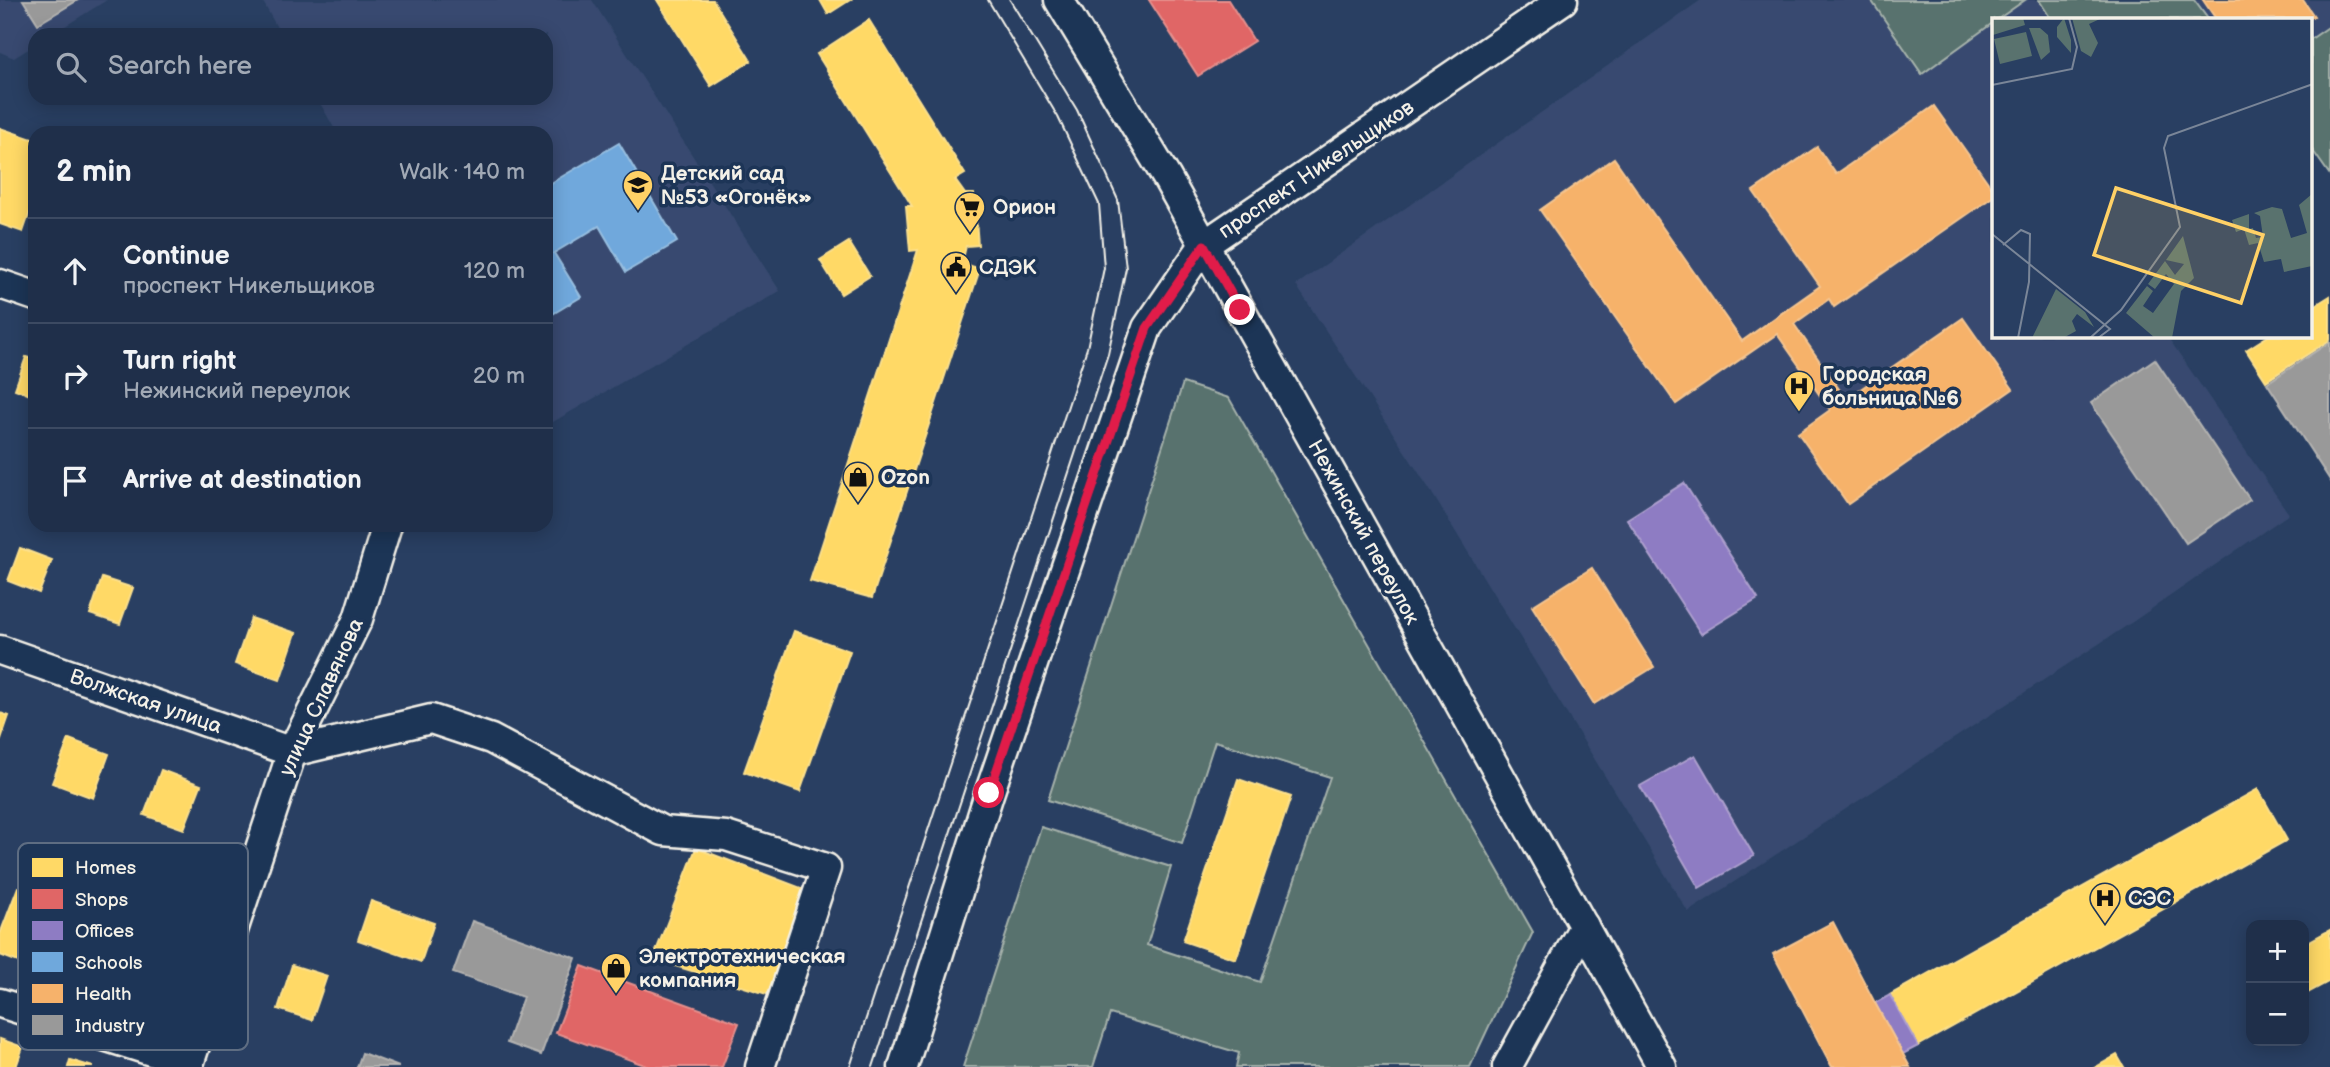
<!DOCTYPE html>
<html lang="en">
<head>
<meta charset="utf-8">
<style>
	:root { --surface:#1f2f4a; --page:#2c3b54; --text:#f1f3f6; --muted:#a1a9b5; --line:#3c4a62 }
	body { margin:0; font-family:"Balsamiq Sans",sans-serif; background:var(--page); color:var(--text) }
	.controls { position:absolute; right:21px; bottom:21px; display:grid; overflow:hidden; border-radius:14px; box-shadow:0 4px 18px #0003 }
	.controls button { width:63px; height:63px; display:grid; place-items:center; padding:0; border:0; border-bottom:2px solid var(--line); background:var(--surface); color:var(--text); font:35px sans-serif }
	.stop { position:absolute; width:21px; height:21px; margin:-16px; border:5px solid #e11d48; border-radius:50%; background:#fff }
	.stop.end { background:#e11d48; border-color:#fff; box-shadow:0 2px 7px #0008 }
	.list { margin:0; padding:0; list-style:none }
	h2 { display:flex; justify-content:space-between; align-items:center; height:91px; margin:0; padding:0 28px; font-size:30px }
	h2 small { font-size:23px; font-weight:400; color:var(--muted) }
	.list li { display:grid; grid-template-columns:46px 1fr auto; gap:21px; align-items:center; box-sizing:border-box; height:105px; padding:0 28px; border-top:2px solid var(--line) }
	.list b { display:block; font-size:26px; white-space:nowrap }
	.list p { margin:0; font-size:23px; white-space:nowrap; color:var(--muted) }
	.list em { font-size:23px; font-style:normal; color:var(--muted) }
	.icon { flex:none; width:38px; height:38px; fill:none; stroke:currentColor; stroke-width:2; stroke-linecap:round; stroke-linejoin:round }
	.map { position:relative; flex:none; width:2330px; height:1067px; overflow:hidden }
	.search { position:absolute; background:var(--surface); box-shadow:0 4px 18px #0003; left:28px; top:28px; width:525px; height:77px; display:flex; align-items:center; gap:18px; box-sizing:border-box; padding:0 24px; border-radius:21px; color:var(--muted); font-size:26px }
	.panel { position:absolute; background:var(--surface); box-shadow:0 4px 18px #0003; left:28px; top:126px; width:525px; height:406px; border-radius:21px }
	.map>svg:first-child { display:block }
</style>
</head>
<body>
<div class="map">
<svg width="2330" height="1067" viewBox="0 0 2330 1067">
	<rect width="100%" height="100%" fill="#293f62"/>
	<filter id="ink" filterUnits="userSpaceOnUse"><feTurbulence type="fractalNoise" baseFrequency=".0143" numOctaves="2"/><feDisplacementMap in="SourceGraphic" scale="14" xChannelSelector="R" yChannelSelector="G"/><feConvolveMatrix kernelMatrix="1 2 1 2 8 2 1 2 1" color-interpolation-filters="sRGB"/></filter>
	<g filter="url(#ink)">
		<g fill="#374a6f">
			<path d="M 0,0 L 107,0 L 51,35 L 35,35 L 35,45 L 14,58 L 0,52 Z"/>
			<path d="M 262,0 L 592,0 L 780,291 L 546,426 L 546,133 L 337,133 L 317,98 L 546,98 L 546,35 L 281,35 Z"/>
			<path d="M 1701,0 L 2330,0 L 2330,175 L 2311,148 L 2311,19 L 1994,19 L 1994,336 L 2167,336 L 2289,514 L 2134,621 L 1688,912 L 1430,490 L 1296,285 Z"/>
		</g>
		<g fill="#59726e" stroke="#a6b2ab" stroke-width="2">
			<path d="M 1871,0 L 2025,0 L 1998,19 L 1994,19 L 1994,22 L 1922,74 Z"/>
			<path d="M 2039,0 L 2194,0 L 2208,19 L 2051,19 Z"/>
			<path d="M 2330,26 L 2330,175 L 2311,148 L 2311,39 Z"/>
			<path d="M 1183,383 L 1229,398 L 1533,932 L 1470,1067 L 1236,1067 L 1239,1053 L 1110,1014 L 1093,1067 L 963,1067 L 1041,827 L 1171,867 L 1147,945 L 1260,982 L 1330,777 L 1215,741 L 1182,843 L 1048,800 Z"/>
		</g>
		<g fill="#ffd966" stroke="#fce08d" stroke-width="2">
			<path d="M 657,0 L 713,0 L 751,61 L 711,86 Z"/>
			<path d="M 820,0 L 850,0 L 828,14 Z"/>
			<path d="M 869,20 L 965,174 L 955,180 L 965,194 L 974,194 L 978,245 L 966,246 L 962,263 L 980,269 L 872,598 L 810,581 L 918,250 L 910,251 L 906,206 L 912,206 L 817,54 Z"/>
			<path d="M 0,128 L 35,140 L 35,197 L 23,232 L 0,224 Z"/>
			<path d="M 849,242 L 870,276 L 841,294 L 820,260 Z"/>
			<path d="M 2330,296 L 2330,340 L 2266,381 L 2246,350 L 2268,336 L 2311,336 L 2311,308 Z"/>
			<path d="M 26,357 L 35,360 L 35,397 L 15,389 Z"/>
			<path d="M 20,548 L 52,560 L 39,593 L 8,581 Z"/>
			<path d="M 102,578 L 133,588 L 120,624 L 90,614 Z"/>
			<path d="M 251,618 L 296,633 L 280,680 L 235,664 Z"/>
			<path d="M 794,631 L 850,651 L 800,792 L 744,772 Z"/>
			<path d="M 0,713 L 9,716 L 0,742 Z"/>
			<path d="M 69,739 L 109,754 L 93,798 L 52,783 Z"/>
			<path d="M 161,770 L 201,785 L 184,829 L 144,815 Z"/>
			<path d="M 1238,779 L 1291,797 L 1236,959 L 1183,941 Z"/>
			<path d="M 2258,789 L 2287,840 L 1918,1046 L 1890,995 Z"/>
			<path d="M 696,848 L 809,891 L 770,995 L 653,959 Z"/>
			<path d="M 18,887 L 59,902 L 34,968 L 0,955 L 0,934 Z"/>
			<path d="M 371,901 L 434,923 L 421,962 L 358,940 Z"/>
			<path d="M 2330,930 L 2330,981 L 2306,994 L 2304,990 L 2304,944 Z"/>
			<path d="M 292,965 L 327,976 L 312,1020 L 278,1009 Z"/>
			<path d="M 0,1039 L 23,1047 L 16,1067 L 0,1067 Z"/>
			<path d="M 2117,1055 L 2124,1067 L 2096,1067 Z"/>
			<path d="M 70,1060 L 93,1067 L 68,1067 Z"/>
		</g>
		<g fill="#e06666" stroke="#e6908d" stroke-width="2">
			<path d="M 1149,0 L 1228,0 L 1254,41 L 1198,76 Z"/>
			<path d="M 582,966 L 739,1023 L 722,1067 L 650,1067 L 556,1033 Z"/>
		</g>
		<g fill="#8e7cc3" stroke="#ad9fce" stroke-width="2">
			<path d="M 1684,483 L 1758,599 L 1701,634 L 1627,519 Z"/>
			<path d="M 1695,755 L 1754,856 L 1699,888 L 1640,786 Z"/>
			<path d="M 1890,995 L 1918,1046 L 1903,1054 L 1875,1003 Z"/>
		</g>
		<path fill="#6fa8dc" stroke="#97bee0" stroke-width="2" d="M 619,143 L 677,242 L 626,272 L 599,226 L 554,253 L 581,297 L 546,318 L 546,186 Z"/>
		<g fill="#f6b26b" stroke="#f5c590" stroke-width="2">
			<path d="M 2203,0 L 2303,0 L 2314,16 L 2308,19 L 2216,19 Z"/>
			<path d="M 1934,106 L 1994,191 L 1994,196 L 1834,307 L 1829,299 L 1794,324 L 1846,399 L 1963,318 L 2013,389 L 1848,504 L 1798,433 L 1830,410 L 1777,334 L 1676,404 L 1540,210 L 1614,158 L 1742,341 L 1820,286 L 1753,191 L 1817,147 L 1836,174 Z"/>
			<path d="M 1592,568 L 1654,667 L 1594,704 L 1532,606 Z"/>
			<path d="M 1833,922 L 1875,1003 L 1910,1067 L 1832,1067 L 1773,954 Z"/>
		</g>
		<g fill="#999" stroke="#b4b3b1" stroke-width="2">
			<path d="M 23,0 L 78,0 L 38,24 Z"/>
			<path d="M 2330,342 L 2330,480 L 2267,383 Z"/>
			<path d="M 2155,359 L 2250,500 L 2186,543 L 2091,403 Z"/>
			<path d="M 472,921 L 576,958 L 541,1055 L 507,1043 L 523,997 L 453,973 Z"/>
			<path d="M 362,1053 L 399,1067 L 357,1067 Z"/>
		</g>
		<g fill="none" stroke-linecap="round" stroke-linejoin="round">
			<g stroke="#f4f1e8" stroke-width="33">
				<g id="minor">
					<path d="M 1059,0 L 1167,178 L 1662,1067"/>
					<path d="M 0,284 L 35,296"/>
					<path d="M 0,650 L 292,752 L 431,719 L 491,739 L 663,831 L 726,836 L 826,868 L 760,1067"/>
					<path d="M 0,1003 L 189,1063"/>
					<path d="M 188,1067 L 292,752 L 358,619 L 387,525"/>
					<path d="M 903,1067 L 989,794 L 1147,328 L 1204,245 L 1563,0"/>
					<path d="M 1507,1067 L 1584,926"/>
				</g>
			</g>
			<use href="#minor" stroke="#1d3557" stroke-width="28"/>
			<g stroke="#f4f1e8" stroke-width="2">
				<path d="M 850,1067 L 1087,348 L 1104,268 L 1099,204 L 1058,117 L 988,0"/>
				<path d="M 873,1067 L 1108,354 L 1126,268 L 1118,200 L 1077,110 L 1010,0"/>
			</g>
		</g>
	</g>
	<g fill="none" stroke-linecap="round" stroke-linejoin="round" filter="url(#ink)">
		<path stroke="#e11d48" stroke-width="9" d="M 989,793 L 1147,328 L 1204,245 L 1240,310"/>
	</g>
	<defs>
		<g id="school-pin" transform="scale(1.575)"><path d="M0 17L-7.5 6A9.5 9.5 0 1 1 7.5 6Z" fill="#ffd166" stroke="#1d3557"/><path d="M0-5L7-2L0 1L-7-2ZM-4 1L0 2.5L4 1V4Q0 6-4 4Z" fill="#111"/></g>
		<g id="supermarket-pin" transform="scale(1.575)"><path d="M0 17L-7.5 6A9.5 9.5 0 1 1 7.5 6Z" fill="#ffd166" stroke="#1d3557"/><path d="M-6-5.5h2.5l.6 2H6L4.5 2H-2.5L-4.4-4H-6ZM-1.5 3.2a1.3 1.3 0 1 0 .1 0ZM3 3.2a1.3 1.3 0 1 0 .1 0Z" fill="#111"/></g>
		<g id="civic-pin" transform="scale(1.575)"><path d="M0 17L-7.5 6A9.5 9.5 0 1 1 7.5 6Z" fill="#ffd166" stroke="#1d3557"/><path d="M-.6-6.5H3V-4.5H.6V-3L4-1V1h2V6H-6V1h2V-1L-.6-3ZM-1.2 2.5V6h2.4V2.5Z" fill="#111"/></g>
		<g id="hospital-pin" transform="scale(1.575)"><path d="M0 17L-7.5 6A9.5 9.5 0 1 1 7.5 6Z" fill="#ffd166" stroke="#1d3557"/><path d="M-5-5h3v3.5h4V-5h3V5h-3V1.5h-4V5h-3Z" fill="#111"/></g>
		<g id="shop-pin" transform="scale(1.575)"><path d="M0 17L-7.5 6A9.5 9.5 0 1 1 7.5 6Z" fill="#ffd166" stroke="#1d3557"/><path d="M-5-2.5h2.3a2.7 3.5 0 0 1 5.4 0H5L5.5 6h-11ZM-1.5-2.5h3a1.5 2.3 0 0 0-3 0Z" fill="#111"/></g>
	</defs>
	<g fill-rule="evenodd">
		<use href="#school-pin" x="638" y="185"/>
		<use href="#supermarket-pin" x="970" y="207"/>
		<use href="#civic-pin" x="956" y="267"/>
		<use href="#hospital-pin" x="1799" y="386"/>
		<use href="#shop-pin" x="858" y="477"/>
		<use href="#hospital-pin" x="2105" y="898"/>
		<use href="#shop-pin" x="616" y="968"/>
	</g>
	<g text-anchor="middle" stroke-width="7" stroke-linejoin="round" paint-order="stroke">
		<g font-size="21" fill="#f4f1e8" stroke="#1d3557">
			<text transform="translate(1316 169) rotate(-34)" y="7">проспект Никельщиков</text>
			<text transform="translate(1364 532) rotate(61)" y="7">Нежинский переулок</text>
			<text transform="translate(321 697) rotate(-65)" y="7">улица Славянова</text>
			<text transform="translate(146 701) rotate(19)" y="7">Волжская улица</text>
		</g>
		<g font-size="21" font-weight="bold" fill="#f4f1e8" stroke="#1d3557" text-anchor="start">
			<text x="661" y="180">Детский сад<tspan x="661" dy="24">№53 «Огонёк»</tspan></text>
			<text x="993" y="214">Орион</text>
			<text x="979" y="274">СДЭК</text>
			<text x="1822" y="381">Городская<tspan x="1822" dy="24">больница №6</tspan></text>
			<text x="881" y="484">Ozon</text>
			<text x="2128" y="905">СЭС</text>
			<text x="639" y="963">Электротехническая<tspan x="639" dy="24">компания</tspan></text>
		</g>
	</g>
	<g transform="translate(1992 18)">
		<rect width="320" height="320" fill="#293f62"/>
		<path d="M 0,0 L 31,0 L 33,7 L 1,17 ZM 72,0 L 79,22 L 79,35 L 65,19 L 65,9 ZM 80,0 L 110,0 L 97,6 L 106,25 L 99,39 L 89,33 ZM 37,10 L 48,10 L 56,17 L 58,34 L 49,42 ZM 34,14 L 40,38 L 8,46 L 2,21 ZM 320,176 L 320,248 L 292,254 L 289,241 L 272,244 L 266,225 L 257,227 L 252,211 L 244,214 L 240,202 L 257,196 L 257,211 L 261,210 L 264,220 L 271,219 L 268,198 L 262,195 L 280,189 L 290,191 L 299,220 L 315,215 L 307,187 ZM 191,218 L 202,260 L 189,273 L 180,320 L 163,320 L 134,295 L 155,268 L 161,273 L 151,288 L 161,295 L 182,266 L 174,256 L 163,271 L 156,266 L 173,243 L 183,257 L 192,246 L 174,242 ZM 64,271 L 93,294 L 102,309 L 85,296 L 80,303 L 84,313 L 73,319 L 40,320 Z" fill="#59726e"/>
		<path fill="none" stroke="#7a8698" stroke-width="2" d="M 0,67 L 80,51 L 85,29 L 77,0M 0,216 L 118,311 L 106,320M 11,227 L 29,212 L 38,216 L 37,264 L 26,320M 98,320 L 129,292 L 188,209 L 172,130 L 176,118 L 321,66"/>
		<path fill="#ffd166" fill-opacity="0.15" stroke="#ffd166" stroke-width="3.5" d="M 124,170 L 271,217 L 249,285 L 102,237 Z"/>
		<rect width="320" height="320" fill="none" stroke="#f4f1e8" stroke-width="3.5"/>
	</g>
	<rect x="18" y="843" width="230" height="207" rx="10" fill="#1d3557" stroke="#5e6d82" stroke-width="2"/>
	<rect x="32" y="858" width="31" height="19" fill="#ffd966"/>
	<rect x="32" y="889" width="31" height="20" fill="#e06666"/>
	<rect x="32" y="921" width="31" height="19" fill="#8e7cc3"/>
	<rect x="32" y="952" width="31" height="20" fill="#6fa8dc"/>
	<rect x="32" y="984" width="31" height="19" fill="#f6b26b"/>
	<rect x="32" y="1015" width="31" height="20" fill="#999"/>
	<g font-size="19" fill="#f4f1e8">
		<text x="75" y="874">Homes</text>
		<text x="75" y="906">Shops</text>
		<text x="75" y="937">Offices</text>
		<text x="75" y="969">Schools</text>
		<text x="75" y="1000">Health</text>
		<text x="75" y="1032">Industry</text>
	</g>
</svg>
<div class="controls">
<button>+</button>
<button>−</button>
</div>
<div class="stop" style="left:989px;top:793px"></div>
<div class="stop end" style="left:1240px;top:310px"></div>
<div class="search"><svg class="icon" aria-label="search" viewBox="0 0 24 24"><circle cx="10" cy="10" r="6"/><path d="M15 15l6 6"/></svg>Search here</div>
<section class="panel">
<h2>2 min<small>Walk · 140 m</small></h2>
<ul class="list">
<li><svg class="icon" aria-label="ahead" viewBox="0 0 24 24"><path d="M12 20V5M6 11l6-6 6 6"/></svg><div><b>Continue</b><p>проспект Никельщиков</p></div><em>120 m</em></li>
<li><svg class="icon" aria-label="right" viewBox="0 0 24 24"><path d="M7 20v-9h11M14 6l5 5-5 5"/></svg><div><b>Turn right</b><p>Нежинский переулок</p></div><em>20 m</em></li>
<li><svg class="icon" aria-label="arrive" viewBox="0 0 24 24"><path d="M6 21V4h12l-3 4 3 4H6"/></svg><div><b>Arrive at destination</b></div></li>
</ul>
</section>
</div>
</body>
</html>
